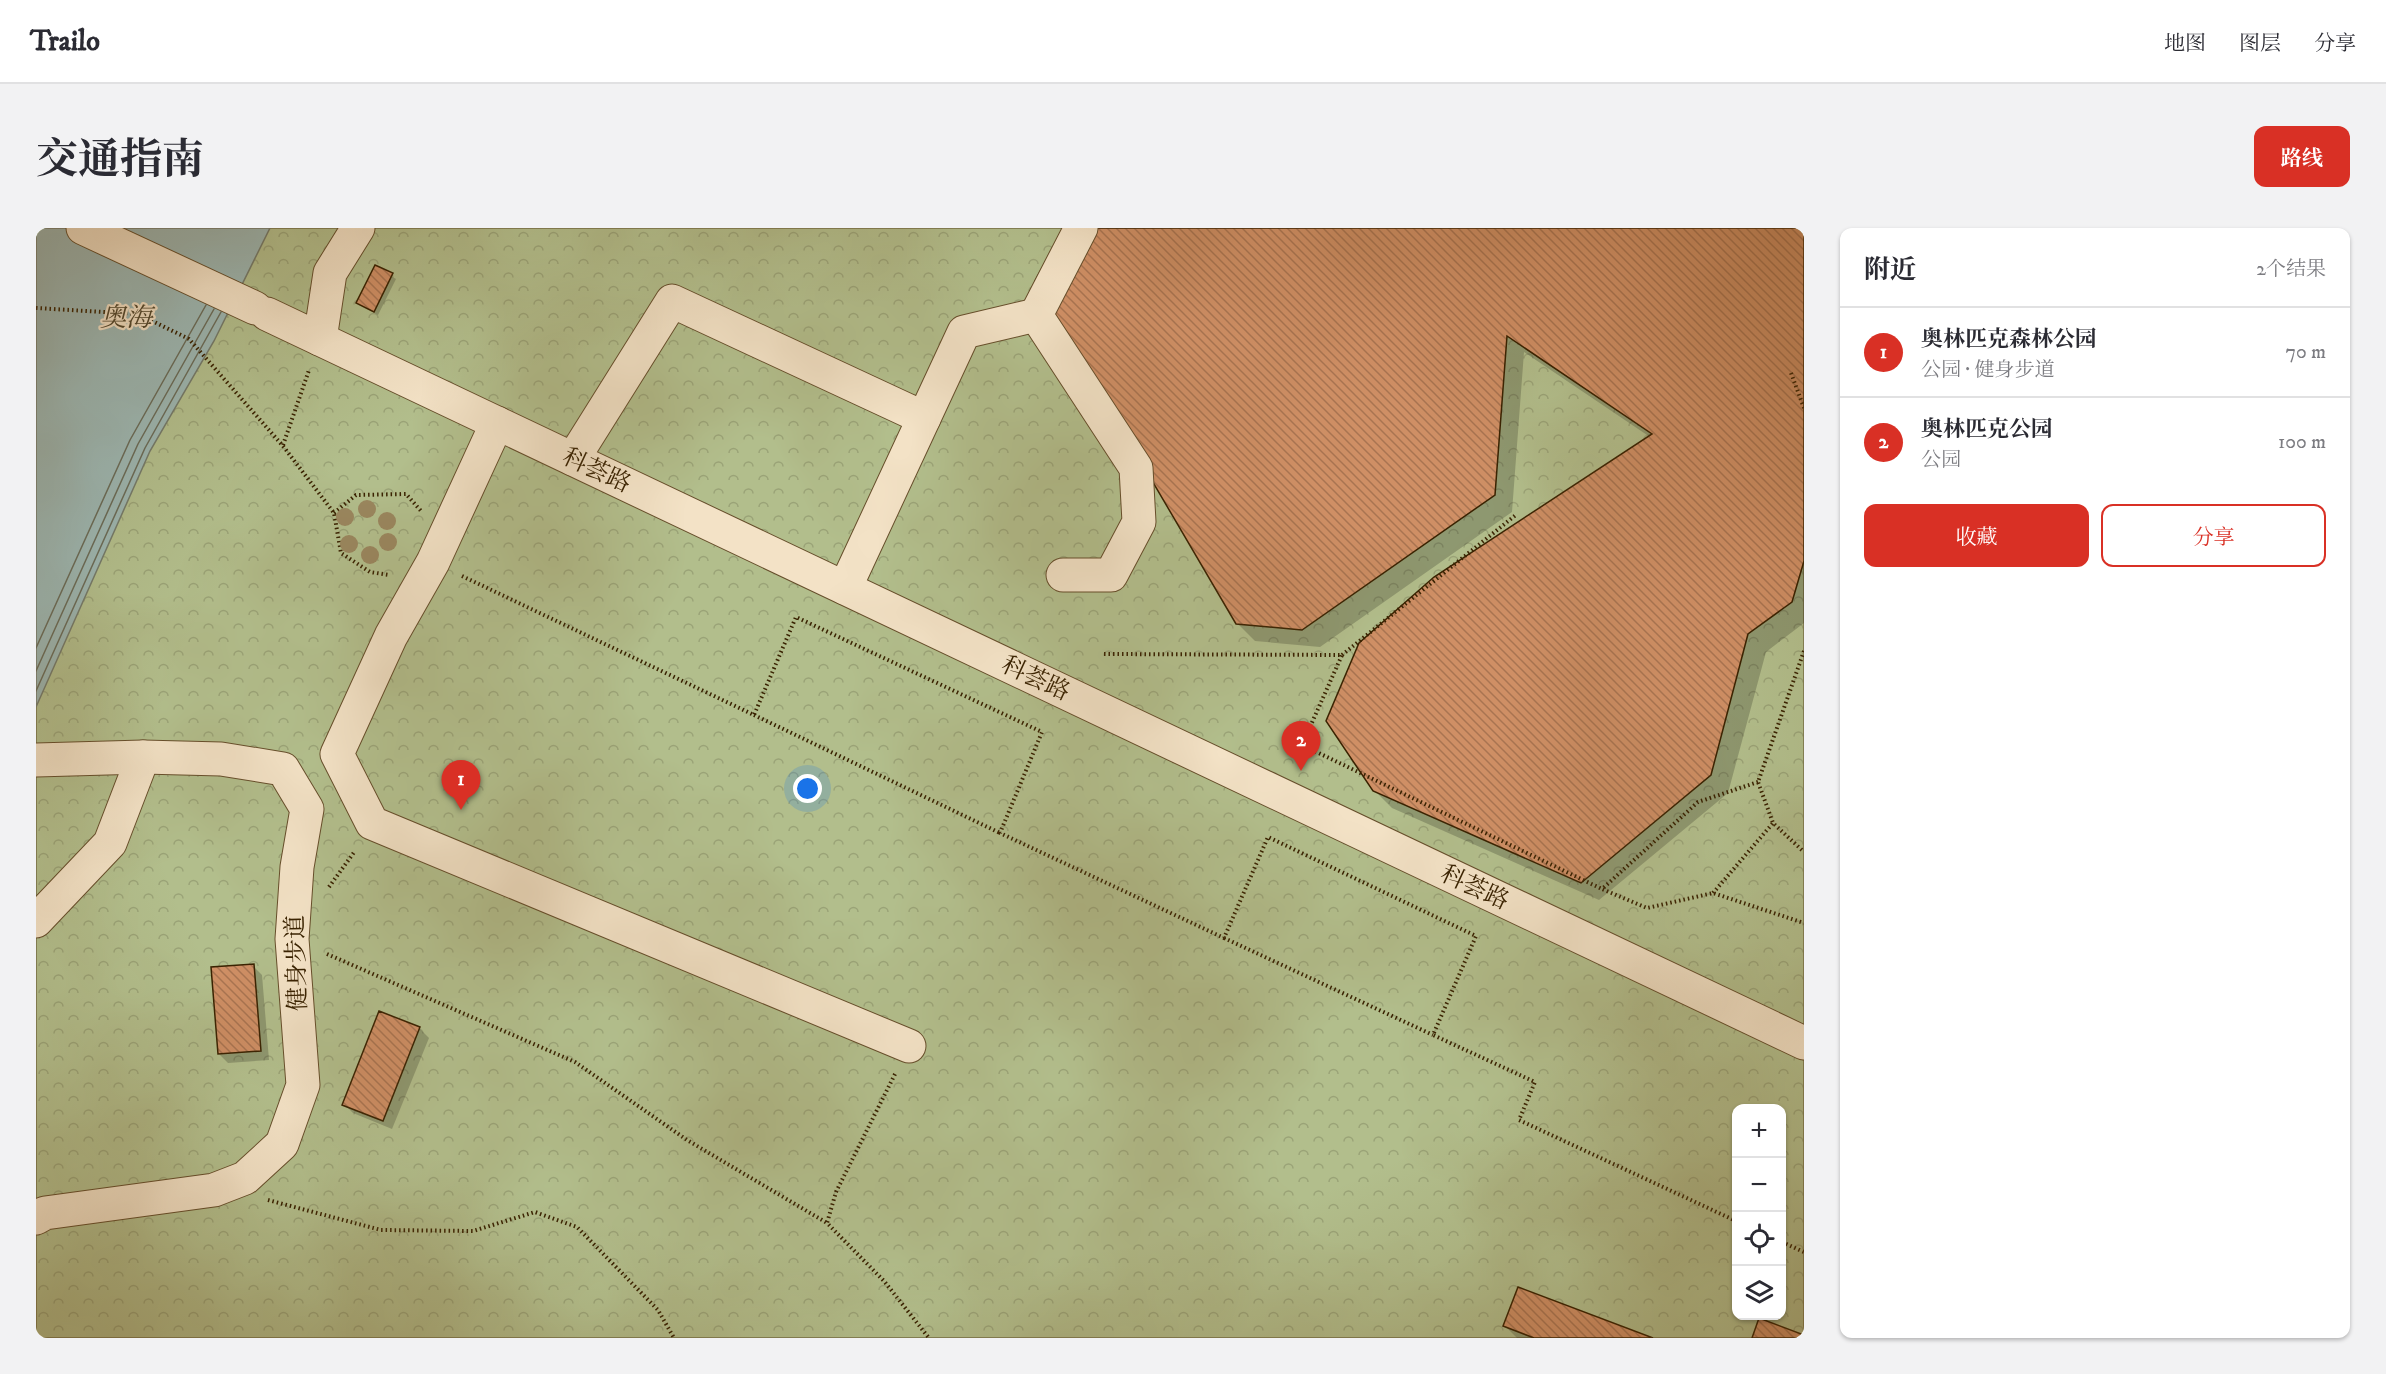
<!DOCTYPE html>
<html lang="zh">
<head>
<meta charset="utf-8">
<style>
	:root { --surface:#fff; --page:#f2f2f3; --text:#2b2b33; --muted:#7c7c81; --line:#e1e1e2; --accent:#d93025 }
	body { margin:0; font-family:"IM FELL DW Pica","Noto Serif SC",serif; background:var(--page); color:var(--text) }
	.controls { position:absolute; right:18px; bottom:18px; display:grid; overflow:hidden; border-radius:12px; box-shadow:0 2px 4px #0004 }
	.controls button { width:54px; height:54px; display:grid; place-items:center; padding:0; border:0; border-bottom:2px solid var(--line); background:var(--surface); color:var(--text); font:30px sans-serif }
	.you { position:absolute; left:772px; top:561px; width:21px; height:21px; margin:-15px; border:4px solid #fff; border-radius:50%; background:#1a73e8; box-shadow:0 0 0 9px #1a73e833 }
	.badge { display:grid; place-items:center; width:39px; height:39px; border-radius:50%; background:var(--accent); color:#fff; font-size:20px; font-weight:700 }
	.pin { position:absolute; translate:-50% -50px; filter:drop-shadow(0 2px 3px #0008) }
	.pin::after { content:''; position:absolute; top:32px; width:21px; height:18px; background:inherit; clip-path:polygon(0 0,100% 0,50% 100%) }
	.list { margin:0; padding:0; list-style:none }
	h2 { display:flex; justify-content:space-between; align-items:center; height:78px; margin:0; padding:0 24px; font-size:26px }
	h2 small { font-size:20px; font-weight:400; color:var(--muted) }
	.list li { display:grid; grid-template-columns:39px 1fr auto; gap:18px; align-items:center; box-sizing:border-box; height:90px; padding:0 24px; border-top:2px solid var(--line) }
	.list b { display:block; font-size:22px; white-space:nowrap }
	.list p { margin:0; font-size:20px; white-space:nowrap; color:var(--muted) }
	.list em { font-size:20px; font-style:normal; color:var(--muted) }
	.actions { display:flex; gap:12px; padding:18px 24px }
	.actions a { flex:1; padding:14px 0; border:2px solid var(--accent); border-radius:12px; text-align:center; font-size:21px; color:var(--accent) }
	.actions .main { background:var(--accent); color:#fff }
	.icon { flex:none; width:33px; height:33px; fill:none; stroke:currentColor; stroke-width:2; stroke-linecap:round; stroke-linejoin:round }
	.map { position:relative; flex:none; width:1768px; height:1110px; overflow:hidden; border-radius:12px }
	header { display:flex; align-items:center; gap:36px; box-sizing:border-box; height:84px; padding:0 30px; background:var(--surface); border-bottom:2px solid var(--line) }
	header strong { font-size:28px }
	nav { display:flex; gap:33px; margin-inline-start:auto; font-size:21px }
	.intro { display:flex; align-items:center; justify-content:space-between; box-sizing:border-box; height:144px; padding:0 36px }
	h1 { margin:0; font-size:42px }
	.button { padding:15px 27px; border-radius:12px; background:var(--accent); color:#fff; font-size:21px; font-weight:700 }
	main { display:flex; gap:36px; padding:0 36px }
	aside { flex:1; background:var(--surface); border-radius:12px; box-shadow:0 2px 4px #0004 }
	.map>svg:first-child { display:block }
</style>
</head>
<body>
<header>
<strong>Trailo</strong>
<nav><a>地图</a><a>图层</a><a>分享</a></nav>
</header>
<div class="intro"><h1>交通指南</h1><a class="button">路线</a></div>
<main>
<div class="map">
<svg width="1768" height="1110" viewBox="0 0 1768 1110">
	<defs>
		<pattern id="park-crowns" width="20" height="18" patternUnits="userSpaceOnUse" patternTransform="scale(1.5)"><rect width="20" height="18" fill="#b2be8c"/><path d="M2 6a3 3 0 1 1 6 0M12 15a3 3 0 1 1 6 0" fill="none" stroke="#9aa377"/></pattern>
		<pattern id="building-back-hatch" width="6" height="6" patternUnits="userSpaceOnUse" patternTransform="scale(1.5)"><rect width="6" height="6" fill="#cf8f65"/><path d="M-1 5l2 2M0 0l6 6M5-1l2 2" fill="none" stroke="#a97451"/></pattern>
	</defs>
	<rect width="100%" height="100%" fill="#ecd3a8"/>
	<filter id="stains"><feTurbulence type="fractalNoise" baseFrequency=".00333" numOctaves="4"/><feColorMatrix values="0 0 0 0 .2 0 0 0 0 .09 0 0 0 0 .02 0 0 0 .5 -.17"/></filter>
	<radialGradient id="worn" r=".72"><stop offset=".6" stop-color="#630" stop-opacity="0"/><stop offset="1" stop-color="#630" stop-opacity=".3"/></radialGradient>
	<path fill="url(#park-crowns)" stroke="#767046" stroke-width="1.5" fill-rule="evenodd" d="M 0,0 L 1768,0 L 1768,1110 L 0,1110 ZM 1700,880 L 1746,880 L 1746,1088 L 1700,1088 Z"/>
	<path fill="#9cb6b1" stroke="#747b6b" stroke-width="1.5" d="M 0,0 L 234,0 L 178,113 L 114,223 L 0,479 Z"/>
	<g fill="#0003">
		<path d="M 1768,0 L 1768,395 L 1730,424 L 1692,565 L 1563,672 L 1356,580 L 1338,562 L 1614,209 L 1488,124 L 1476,284 L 1284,419 L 1219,413 L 1201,395 L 1001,53 Z"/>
		<path d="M 340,39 L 360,51 L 342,87 L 322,75 Z"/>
		<path d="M 217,738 L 226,747 L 233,832 L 192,835 L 183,826 Z"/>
		<path d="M 344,785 L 384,801 L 393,810 L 356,901 L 317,885 L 308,876 Z"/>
		<path d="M 1469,1098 L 1613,1110 L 1481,1110 Z"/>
	</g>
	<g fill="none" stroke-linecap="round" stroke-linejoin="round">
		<g stroke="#6a6c59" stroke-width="1.5">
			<path d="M 0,420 L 94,212 L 170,77"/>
			<path d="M 0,443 L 102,216 L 178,81"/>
			<path d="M 0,463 L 109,220 L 185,84"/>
		</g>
	</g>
	<g fill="url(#building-back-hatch)" stroke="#392201" stroke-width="1.5">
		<path d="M 1028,0 L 1768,0 L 1768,333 L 1756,374 L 1712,406 L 1675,547 L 1545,655 L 1337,563 L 1290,493 L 1323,415 L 1398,349 L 1616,206 L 1471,108 L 1459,267 L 1266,402 L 1200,396 L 999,53 Z"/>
		<path d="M 339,37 L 357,45 L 338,84 L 320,75 Z"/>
		<path d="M 218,736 L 225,823 L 182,826 L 175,739 Z"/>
		<path d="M 343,783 L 384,799 L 347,893 L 306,877 Z"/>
		<path d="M 1482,1059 L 1617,1110 L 1498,1110 L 1467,1098 Z"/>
		<path d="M 1723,1090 L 1768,1107 L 1768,1110 L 1716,1110 Z"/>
	</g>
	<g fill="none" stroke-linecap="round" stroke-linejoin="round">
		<g stroke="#664e2b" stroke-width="35">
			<g id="minor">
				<path d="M 47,0 L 219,80"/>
				<path d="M 231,86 L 1768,815"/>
				<path d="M 284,111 L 294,45 L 322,0"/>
				<path d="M 461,195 L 397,334 L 355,408 L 301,526 L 336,595 L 873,818"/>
				<path d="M 537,231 L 636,73 L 888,190"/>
				<path d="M 1027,347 L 1075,347 L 1103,294 L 1100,240 L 1000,87 L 1045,0"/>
				<path d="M 809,360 L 928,104 L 1000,87"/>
				<path d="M 0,532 L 107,529 L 185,531 L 247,541 L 271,581 L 261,639 L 256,711 L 267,857 L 246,916 L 209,950 L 178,962 L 9,985 L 0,990"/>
				<path d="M 0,693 L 74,615 L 107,529"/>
			</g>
		</g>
		<g stroke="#392201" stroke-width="4" stroke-dasharray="1.5 3" stroke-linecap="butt">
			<path d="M 0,80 L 102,86 L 153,111 L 247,218 L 298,285 L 305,325 L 334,344 L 353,347"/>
			<path d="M 1755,145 L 1768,180"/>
			<path d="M 247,217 L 273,142"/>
			<path d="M 298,285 L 320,267 L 370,266 L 385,283"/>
			<path d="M 426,348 L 718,487 L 760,389 L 1006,504 L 964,605 L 1188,710 L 1232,609 L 1440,708 L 1397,807 L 1499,854 L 1483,892 L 1700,993"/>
			<path d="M 1768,423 L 1722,554 L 1737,595 L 1768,624"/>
			<path d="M 1068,426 L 1306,427 L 1266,517 L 1566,661"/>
			<path d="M 1306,427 L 1481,286"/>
			<path d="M 718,487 L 964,605"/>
			<path d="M 1722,554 L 1662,574 L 1566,661 L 1611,680 L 1677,665 L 1768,695"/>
			<path d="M 293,659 L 319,623"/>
			<path d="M 1677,665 L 1737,595"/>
			<path d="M 1188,710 L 1397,807"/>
			<path d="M 291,726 L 539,834 L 651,912 L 791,995"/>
			<path d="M 859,846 L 800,964 L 791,995 L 848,1053 L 893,1110"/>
			<path d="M 232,972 L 345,1002 L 437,1003 L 499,984 L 541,999 L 622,1082 L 638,1110"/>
			<path d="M 1746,1014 L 1768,1024"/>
		</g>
		<use href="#minor" stroke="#f3e2c6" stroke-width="33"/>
	</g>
	<g fill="#9a875f">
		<circle cx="331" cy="281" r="9"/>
		<circle cx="309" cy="289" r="9"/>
		<circle cx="351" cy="293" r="9"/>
		<circle cx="352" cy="314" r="9"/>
		<circle cx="313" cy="316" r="9"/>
		<circle cx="334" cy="327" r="9"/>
	</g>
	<g text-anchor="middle" stroke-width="4.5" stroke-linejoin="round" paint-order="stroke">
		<g font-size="24" fill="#392201" stroke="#f3e2c6">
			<text transform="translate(561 242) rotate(25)" y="8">科荟路</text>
			<text transform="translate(1000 450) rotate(25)" y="8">科荟路</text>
			<text transform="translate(1439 659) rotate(25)" y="8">科荟路</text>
			<text transform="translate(260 735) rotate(-92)" y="8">健身步道</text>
		</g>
		<g font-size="26" font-style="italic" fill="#52472d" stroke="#f3e2c6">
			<text x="90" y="98">奥海</text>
		</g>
	</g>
	<rect width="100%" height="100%" filter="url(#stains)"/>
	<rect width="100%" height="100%" fill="url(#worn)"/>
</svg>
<div class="controls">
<button>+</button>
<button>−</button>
<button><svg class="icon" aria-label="locate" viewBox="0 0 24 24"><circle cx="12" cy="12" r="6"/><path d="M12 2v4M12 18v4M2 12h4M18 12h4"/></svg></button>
<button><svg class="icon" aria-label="layers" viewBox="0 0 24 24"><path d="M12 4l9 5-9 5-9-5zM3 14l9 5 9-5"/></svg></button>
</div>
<div class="you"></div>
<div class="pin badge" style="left:425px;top:582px">1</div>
<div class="pin badge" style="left:1265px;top:543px">2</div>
</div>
<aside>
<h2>附近<small>2个结果</small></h2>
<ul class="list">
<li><span class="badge">1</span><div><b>奥林匹克森林公园</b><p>公园 · 健身步道</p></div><em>70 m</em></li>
<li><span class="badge">2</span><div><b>奥林匹克公园</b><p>公园</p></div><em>100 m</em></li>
</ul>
<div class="actions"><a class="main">收藏</a><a>分享</a></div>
</aside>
</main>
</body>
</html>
